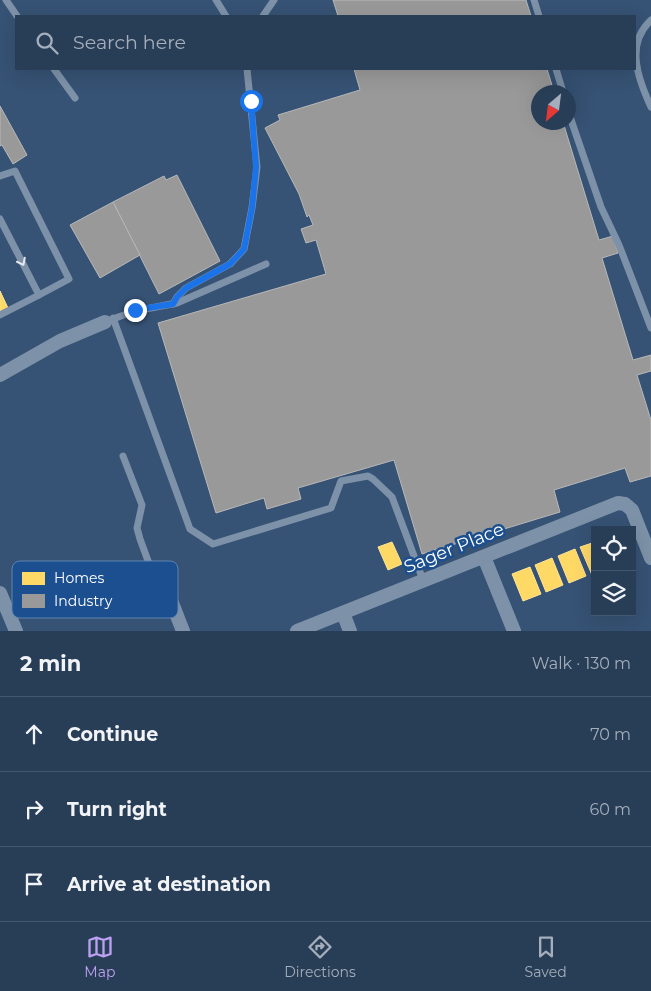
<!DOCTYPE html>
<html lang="en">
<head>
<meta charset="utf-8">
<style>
	:root { --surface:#283e57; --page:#30455d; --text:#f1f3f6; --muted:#a5aeba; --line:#44576d; --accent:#bca0f2 }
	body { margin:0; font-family:Montserrat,sans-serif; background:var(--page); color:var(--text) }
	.controls { position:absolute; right:15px; bottom:15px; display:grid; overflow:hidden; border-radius:0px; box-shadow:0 5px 20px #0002 }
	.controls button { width:45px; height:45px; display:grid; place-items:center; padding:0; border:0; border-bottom:1px solid var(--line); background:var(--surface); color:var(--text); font:25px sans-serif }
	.compass { position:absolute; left:531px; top:85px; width:45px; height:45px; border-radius:50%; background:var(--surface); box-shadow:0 5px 20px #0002; rotate:208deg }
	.stop { position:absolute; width:15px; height:15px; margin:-11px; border:4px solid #1a73e8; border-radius:50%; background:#fff }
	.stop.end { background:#1a73e8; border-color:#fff; box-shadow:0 1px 5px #0008 }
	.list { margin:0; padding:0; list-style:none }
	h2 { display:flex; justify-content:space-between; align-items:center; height:65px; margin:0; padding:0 20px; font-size:21px }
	h2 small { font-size:16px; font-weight:400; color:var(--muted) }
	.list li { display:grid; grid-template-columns:32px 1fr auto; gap:15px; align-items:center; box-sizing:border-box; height:75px; padding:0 20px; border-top:1px solid var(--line) }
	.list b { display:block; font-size:19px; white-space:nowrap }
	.list em { font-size:16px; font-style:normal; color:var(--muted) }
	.icon { flex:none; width:28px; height:28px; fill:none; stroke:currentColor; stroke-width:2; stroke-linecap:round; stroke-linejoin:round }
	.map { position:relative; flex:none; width:651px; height:631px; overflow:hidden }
	.search { position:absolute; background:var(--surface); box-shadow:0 5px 20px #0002; left:15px; right:15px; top:15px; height:55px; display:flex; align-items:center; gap:12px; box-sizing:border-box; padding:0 18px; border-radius:0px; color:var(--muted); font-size:19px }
	.sheet { height:290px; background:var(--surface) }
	nav { display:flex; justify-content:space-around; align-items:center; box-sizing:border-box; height:70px; border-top:1px solid var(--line); background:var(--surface); font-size:14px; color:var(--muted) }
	nav a { display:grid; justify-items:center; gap:2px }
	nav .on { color:var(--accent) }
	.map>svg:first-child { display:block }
</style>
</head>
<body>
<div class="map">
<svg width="651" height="631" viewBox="0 0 651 631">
	<rect width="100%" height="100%" fill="#365274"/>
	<g fill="#ffd966" stroke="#ffe494">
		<path d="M 0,291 L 8,308 L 0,312 Z"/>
		<path d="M 392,542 L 402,564 L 388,570 L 378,547 Z"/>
		<path d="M 595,542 L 595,573 L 592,575 L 580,547 Z"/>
		<path d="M 575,549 L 586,576 L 569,583 L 558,556 Z"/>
		<path d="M 552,558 L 563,585 L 546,592 L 535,565 Z"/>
		<path d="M 530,567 L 541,594 L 523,601 L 512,574 Z"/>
	</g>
	<g fill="#999" stroke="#b8b8b8">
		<path d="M 333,0 L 526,0 L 531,16 L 338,16 Z"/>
		<path d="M 354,69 L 547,69 L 554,92 L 538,92 L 538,122 L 563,122 L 599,240 L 613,236 L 618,253 L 602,258 L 633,360 L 651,355 L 651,371 L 637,375 L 651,420 L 651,476 L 630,482 L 625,468 L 554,490 L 560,512 L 422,554 L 394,460 L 298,488 L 301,499 L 267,509 L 264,498 L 216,513 L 158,323 L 326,274 L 316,240 L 306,243 L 301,229 L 313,225 L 309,215 L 307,217 L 299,194 L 265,128 L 280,120 L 278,115 L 360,90 Z"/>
		<path d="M 0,106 L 27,155 L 13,164 L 2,145 L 0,146 Z"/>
		<path d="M 177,175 L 220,261 L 159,294 L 113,202 L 164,176 L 166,180 Z"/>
		<path d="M 113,202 L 140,255 L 100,278 L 70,225 Z"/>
	</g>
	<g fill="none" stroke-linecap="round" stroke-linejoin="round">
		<g stroke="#7d92a8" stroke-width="7">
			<path d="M 6,0 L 17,16"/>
			<path d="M 216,0 L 226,16"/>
			<path d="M 534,0 L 539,16"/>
			<path d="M 263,16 L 274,0"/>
			<path d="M 651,20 C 625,44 638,79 651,107"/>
			<path d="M 54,69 L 75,98"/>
			<path d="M 556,69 L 563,92"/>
			<path d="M 568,111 L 601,207 L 619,245 L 651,328"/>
			<path d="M 0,176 L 15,171 L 69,279 L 39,295"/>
			<path d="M 0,219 L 39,295 L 0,315"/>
			<path d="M 173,304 L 177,297 L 186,288 L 230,264 L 244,249 L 252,208 L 257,167 L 247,69"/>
			<path d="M 113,318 L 190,529 L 213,544 L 331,508 L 341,481 L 368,476 L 373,479 L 392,497 L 423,580"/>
			<path d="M 110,320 L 135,311 L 177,303 L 266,264"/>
			<path d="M 123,456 L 142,505 L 137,528 L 140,539 L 151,569 L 163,580"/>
		</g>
		<g stroke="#7d92a8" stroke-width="14">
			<path d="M 0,375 L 60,341 L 105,322"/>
			<path d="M 484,557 L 514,631"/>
			<path d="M 163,580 L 183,631"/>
			<path d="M 0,593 L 16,631"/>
			<path d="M 343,613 L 350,631"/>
			<path d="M 297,631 L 618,503 L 625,504 L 632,510 L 651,558"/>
		</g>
	</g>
	<defs><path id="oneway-chevron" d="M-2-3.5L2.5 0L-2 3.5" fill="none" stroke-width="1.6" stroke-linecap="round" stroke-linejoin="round" transform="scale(1.25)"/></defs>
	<use stroke="#e5e9ee" href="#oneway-chevron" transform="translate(22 262) rotate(63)"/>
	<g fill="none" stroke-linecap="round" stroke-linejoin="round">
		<path stroke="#1a73e8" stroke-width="6" d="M 135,310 L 173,304 L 177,297 L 186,288 L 230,264 L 244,249 L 252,208 L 256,167 L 251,101"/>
	</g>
	<g text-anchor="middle" stroke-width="5" stroke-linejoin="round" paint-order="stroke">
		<g font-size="18" fill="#fff" stroke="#1b4f8f">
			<text transform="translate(454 548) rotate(-22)" y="6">Sager Place</text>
		</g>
	</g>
	<rect x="12" y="561" width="166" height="57" rx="8" fill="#1b4f8f" stroke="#5f84b1" stroke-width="1"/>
	<rect x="22" y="572" width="23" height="13" fill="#ffd966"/>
	<rect x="22" y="594" width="23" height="14" fill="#999"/>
	<g font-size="14" fill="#fff">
		<text x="54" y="583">Homes</text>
		<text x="54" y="606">Industry</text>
	</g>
</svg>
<div class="controls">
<button><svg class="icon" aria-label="locate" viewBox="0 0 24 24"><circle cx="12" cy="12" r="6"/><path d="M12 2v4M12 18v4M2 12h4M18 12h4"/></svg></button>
<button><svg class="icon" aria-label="layers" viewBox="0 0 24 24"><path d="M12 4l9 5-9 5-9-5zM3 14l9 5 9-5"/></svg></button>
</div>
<svg class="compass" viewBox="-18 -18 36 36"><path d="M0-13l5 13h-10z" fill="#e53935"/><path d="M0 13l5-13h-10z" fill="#a5aeba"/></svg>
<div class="stop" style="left:251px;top:101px"></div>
<div class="stop end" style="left:135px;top:310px"></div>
<div class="search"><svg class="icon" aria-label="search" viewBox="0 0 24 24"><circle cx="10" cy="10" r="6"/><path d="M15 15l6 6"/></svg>Search here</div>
</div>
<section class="sheet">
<h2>2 min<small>Walk · 130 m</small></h2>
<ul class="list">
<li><svg class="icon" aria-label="ahead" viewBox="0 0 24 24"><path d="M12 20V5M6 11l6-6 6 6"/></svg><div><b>Continue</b></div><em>70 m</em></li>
<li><svg class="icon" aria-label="right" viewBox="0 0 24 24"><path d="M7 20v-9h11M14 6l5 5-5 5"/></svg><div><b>Turn right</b></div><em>60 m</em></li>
<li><svg class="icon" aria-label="arrive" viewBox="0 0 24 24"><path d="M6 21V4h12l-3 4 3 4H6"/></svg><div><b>Arrive at destination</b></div></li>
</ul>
</section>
<nav>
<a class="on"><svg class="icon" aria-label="map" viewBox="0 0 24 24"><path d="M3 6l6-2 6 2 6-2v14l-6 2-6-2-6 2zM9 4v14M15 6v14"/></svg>Map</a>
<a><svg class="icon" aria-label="directions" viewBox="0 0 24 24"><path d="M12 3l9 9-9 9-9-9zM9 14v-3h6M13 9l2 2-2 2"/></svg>Directions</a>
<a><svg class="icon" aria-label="saved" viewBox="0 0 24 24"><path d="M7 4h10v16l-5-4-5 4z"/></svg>Saved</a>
</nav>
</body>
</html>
